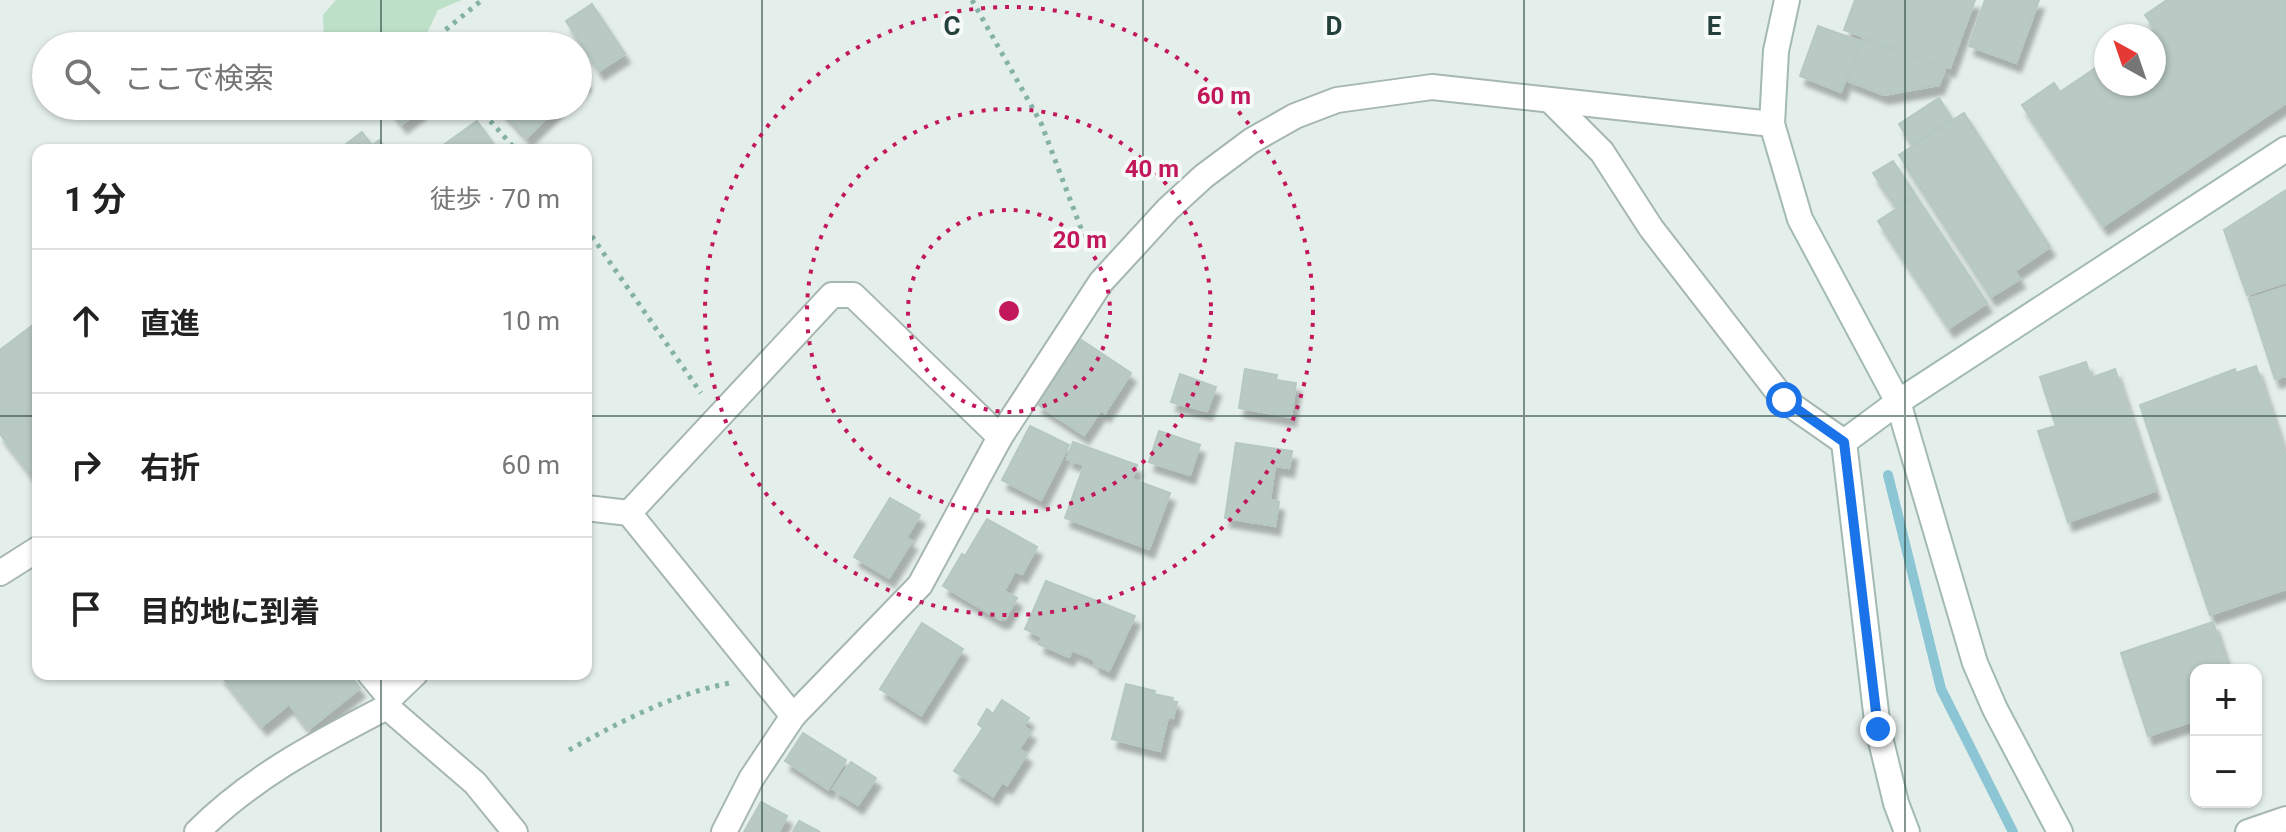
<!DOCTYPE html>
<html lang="ja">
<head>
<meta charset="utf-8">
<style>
	:root { --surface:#fff; --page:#f2f2f2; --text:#222; --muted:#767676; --line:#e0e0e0 }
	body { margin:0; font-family:Roboto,"Noto Sans JP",sans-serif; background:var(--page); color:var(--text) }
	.controls { position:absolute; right:24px; bottom:24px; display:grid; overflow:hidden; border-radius:16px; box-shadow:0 2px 6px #0004 }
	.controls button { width:72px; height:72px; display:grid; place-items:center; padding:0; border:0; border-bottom:2px solid var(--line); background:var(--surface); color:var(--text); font:40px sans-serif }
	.compass { position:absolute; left:2094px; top:24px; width:72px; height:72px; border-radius:50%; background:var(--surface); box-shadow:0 2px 6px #0004; rotate:320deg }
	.stop { position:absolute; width:24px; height:24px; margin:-18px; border:6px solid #1a73e8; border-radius:50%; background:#fff }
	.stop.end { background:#1a73e8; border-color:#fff; box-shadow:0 2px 8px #0008 }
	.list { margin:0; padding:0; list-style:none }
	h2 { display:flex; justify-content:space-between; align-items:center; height:104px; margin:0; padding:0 32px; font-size:34px }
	h2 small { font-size:26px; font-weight:400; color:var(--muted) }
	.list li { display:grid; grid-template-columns:52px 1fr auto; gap:24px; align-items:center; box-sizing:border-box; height:144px; padding:0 32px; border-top:2px solid var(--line) }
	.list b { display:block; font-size:30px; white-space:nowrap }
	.list em { font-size:26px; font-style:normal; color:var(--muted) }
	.icon { flex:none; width:44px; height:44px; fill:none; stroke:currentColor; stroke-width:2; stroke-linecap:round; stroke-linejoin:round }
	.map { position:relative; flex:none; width:2286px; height:832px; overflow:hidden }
	.search { position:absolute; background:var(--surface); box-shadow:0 2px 6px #0004; left:32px; top:32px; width:560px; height:88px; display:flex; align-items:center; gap:20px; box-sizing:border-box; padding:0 28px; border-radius:44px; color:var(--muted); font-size:30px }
	.panel { position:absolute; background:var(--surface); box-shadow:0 2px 6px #0004; left:32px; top:144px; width:560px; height:536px; border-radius:16px }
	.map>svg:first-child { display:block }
</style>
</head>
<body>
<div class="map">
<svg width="2286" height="832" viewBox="0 0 2286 832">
	<defs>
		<filter id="shadow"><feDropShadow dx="5" dy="9" stdDeviation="2" flood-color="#0004"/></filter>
	</defs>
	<rect width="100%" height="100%" fill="#e4eeea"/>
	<path fill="#bde0c8" d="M 336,0 L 462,0 L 438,10 L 425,37 L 424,46 L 329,46 L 324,41 L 323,15 Z"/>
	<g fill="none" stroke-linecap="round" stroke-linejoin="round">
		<path stroke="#8cc5d4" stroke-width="10" d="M 1888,475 L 1941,689 L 2013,832"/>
	</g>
	<g fill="#b9c9c3" stroke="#b6c8c2" stroke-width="2" filter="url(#shadow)">
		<path d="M 1855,0 L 1975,0 L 1950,68 L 1844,30 Z"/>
		<path d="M 1985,0 L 2039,0 L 2016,63 L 1969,46 Z"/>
		<path d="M 2167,0 L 2286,0 L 2286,103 L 2103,226 L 2022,105 L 2054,83 L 2060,92 L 2106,61 L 2106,84 L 2154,84 L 2154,36 L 2144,36 L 2155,29 L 2145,15 Z"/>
		<path d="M 592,4 L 625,54 L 599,71 L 566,21 Z"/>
		<path d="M 1818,26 L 1860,41 L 1841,92 L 1800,76 Z"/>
		<path d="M 545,37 L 554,46 L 535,46 Z"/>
		<path d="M 1863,39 L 1945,69 L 1939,85 L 1884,95 L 1848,81 Z"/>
		<path d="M 578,72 L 586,81 L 578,89 Z"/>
		<path d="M 1939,98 L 1952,119 L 1912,145 L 1899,124 Z"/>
		<path d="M 388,106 L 418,106 L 421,110 L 402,124 Z"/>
		<path d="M 498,106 L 559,106 L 527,137 Z"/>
		<path d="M 1964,113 L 2050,247 L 2015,271 L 2020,279 L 1991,297 L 1899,155 Z"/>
		<path d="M 477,121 L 498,150 L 439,150 L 438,149 Z"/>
		<path d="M 362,132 L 372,145 L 379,140 L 387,150 L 344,150 L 347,147 L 346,144 Z"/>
		<path d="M 1893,161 L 1915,194 L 1896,207 L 1873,173 Z"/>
		<path d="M 2286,190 L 2286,282 L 2247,295 L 2224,230 Z"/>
		<path d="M 1916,196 L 1987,303 L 1949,328 L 1878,221 Z"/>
		<path d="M 2286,287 L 2286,376 L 2275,379 L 2249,299 Z"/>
		<path d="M 38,321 L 38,483 L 0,434 L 0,350 Z"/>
		<path d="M 1080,339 L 1131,373 L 1105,413 L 1101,410 L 1084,435 L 1037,404 Z"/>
		<path d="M 2086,362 L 2091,378 L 2115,369 L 2155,491 L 2068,522 L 2038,431 L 2056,426 L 2040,377 Z"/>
		<path d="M 2256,366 L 2286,457 L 2286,589 L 2210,615 L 2140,405 L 2235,369 L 2236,373 Z"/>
		<path d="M 1245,369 L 1277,375 L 1276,380 L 1296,383 L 1291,417 L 1239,408 Z"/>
		<path d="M 1180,374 L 1216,387 L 1207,411 L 1171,402 Z"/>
		<path d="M 1030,426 L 1069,445 L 1041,500 L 1002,480 Z"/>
		<path d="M 1159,431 L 1200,445 L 1190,475 L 1149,462 Z"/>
		<path d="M 1073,442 L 1137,465 L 1132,479 L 1170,493 L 1149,549 L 1065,518 L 1084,465 L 1067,459 Z"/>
		<path d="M 1236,443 L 1292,451 L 1289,468 L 1275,466 L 1270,500 L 1279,502 L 1275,526 L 1225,518 Z"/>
		<path d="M 890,498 L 920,515 L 906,538 L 912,541 L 889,578 L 854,557 Z"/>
		<path d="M 987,519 L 1037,547 L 1022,574 L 1015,571 L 1004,591 L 1017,598 L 1005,619 L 1002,617 L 1001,620 L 943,586 L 962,554 L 965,556 Z"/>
		<path d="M 1046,581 L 1135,616 L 1109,671 L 1094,664 L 1095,660 L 1072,650 L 1069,657 L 1039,644 L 1042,637 L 1025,629 Z"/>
		<path d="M 2213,622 L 2229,670 L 2196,670 L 2196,720 L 2148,736 L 2121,653 Z"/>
		<path d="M 922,623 L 963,649 L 921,715 L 880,689 Z"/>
		<path d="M 220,674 L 349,674 L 360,688 L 309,729 L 289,704 L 262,726 Z"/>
		<path d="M 1126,684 L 1155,691 L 1154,694 L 1173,698 L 1172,701 L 1177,702 L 1173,718 L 1168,717 L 1160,751 L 1112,739 Z"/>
		<path d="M 1002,700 L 1029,718 L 1023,727 L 1031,731 L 1019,749 L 1027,754 L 1007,785 L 1002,782 L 993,796 L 954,771 L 983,728 L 978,724 L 987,709 L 993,714 Z"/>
		<path d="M 803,733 L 846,760 L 828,789 L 785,761 Z"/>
		<path d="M 851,762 L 876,778 L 858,805 L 833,789 Z"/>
		<path d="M 761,802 L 787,816 L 779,832 L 744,832 Z"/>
		<path d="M 799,821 L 820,832 L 793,832 Z"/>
	</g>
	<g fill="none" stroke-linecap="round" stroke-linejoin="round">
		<g stroke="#a6b7b2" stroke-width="28">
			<g id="street">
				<path d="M 1550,100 L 1602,152 L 1651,228 L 1784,400 L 1844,442"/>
				<path d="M 586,508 L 629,513 L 793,716"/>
				<path d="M 629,513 L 832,295 L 853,295 L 1000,437"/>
				<path d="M 0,573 L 38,549"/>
				<path d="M 370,674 L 390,698"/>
				<path d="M 387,707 L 475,783 L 515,832"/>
				<path d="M 197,832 C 253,776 318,743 387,707 L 390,698 L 415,674"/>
				<path d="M 724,832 L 751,779 L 793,716 L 920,585 L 1000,437 L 1101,282 L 1168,209 L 1204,176 L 1251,141 L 1295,116 L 1337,100 L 1432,87 L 1772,124"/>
				<path d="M 2248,832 L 2286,819"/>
			</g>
		</g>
		<g stroke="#a2bab3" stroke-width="28">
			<g id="secondary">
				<path d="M 1787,0 L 1776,51 L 1772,124 L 1800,219 L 1898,402 L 1975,663 L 1995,709 L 2060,832"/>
				<path d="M 1907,832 L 1896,803 L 1878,729 L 1844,442 L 1898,402 L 2286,149"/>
			</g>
		</g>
		<g stroke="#84b2a6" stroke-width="5" stroke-dasharray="4 6" stroke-linecap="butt">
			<path d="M 972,0 L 1041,123 L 1090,252"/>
			<path d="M 436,46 L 438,36 L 482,0"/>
			<path d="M 477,106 L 516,150"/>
			<path d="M 586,228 L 701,393"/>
			<path d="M 569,750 C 620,722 672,694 730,683"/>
		</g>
		<use href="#street" stroke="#fff" stroke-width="24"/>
		<use href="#secondary" stroke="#fff" stroke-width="24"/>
	</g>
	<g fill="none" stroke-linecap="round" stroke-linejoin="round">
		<path stroke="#1a73e8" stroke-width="10" d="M 1784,400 L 1844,442 L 1878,729"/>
	</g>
	<path fill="none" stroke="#23413a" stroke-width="2" stroke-opacity="0.55" d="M 381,0 L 381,46M 762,0 L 762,832M 1143,0 L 1143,832M 1524,0 L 1524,832M 1905,0 L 1905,832M 381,106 L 381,150M 0,416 L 38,416M 586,416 L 2286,416M 381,674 L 381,832"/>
	<g fill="none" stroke="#c2185b" stroke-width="4" stroke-dasharray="4 8">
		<circle cx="1009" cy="311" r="101"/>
		<circle cx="1009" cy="311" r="202"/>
		<circle cx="1009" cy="311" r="304"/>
	</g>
	<g font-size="26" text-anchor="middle" font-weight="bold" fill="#23413a" stroke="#f5faf8" stroke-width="8" stroke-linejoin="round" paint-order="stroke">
		<text x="952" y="35">C</text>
		<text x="1334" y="35">D</text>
		<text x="1714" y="35">E</text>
	</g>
	<circle cx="1009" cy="311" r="12" fill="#c2185b" stroke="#f5faf8" stroke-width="4"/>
	<g font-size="24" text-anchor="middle" font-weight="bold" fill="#c2185b" stroke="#f5faf8" stroke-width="8" stroke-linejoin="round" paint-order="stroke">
		<text x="1224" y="104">60 m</text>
		<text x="1152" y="177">40 m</text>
		<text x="1080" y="248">20 m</text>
	</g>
</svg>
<div class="controls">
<button>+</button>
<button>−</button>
</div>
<svg class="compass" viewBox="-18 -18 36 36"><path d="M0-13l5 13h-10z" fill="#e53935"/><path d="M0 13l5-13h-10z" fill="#767676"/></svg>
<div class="stop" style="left:1784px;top:400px"></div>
<div class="stop end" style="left:1878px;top:729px"></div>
<div class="search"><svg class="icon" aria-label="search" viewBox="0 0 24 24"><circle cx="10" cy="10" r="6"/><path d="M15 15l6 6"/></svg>ここで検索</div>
<section class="panel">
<h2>1 分<small>徒歩 · 70 m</small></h2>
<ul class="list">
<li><svg class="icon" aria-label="ahead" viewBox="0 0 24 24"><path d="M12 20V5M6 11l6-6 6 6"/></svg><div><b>直進</b></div><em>10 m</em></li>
<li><svg class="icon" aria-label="right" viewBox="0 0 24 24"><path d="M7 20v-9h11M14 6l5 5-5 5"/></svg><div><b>右折</b></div><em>60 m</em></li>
<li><svg class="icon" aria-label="arrive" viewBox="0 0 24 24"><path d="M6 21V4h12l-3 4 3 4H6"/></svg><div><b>目的地に到着</b></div></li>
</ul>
</section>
</div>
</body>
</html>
